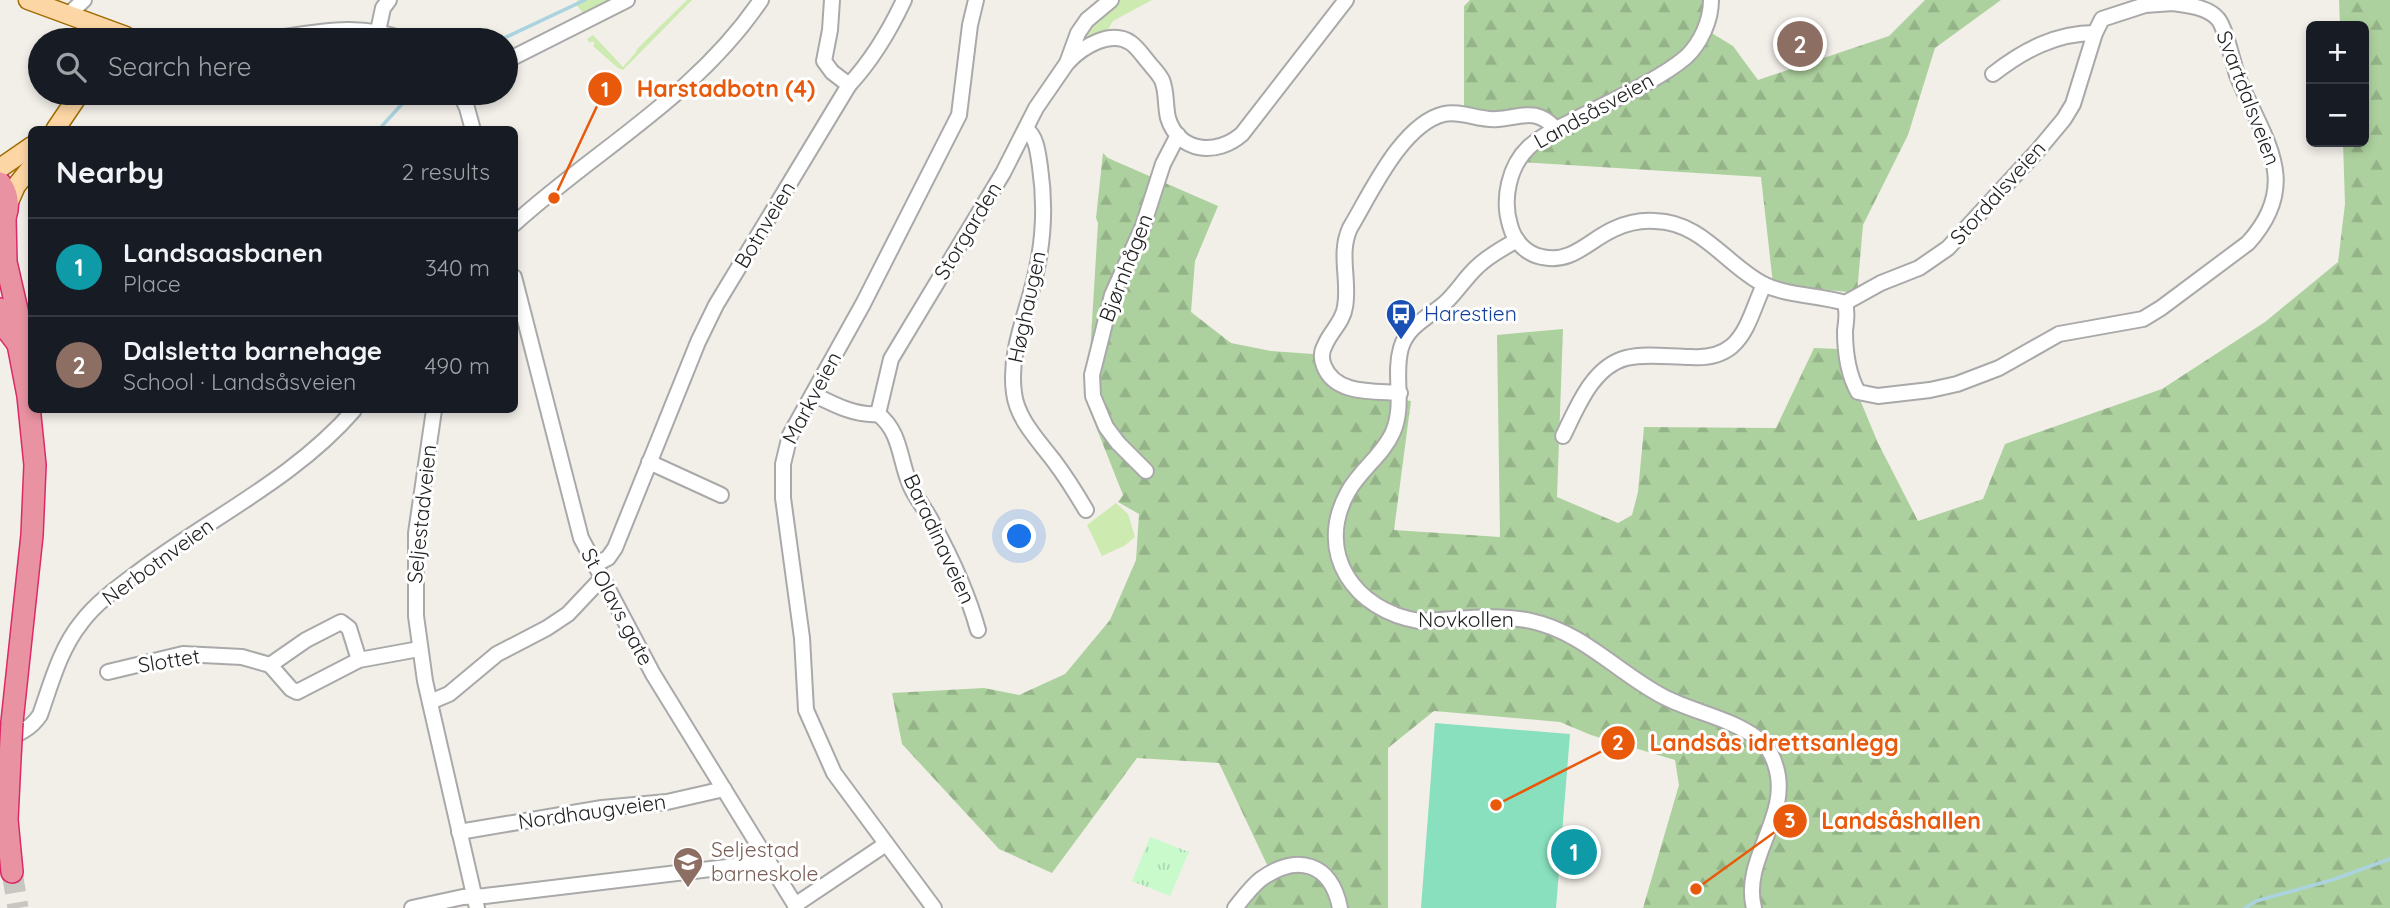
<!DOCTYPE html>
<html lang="en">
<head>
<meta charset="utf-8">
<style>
	:root { --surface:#171b24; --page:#242831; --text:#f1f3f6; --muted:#9ea1a6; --line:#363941; --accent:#d40000 }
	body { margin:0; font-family:Quicksand,sans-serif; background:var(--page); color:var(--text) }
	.controls { position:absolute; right:21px; top:21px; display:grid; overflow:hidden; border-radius:10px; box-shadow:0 4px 10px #0003 }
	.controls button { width:63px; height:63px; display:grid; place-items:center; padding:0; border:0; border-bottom:2px solid var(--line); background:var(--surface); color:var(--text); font:35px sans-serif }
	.you { position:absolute; left:1020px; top:537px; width:24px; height:24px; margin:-18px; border:5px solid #fff; border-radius:50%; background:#1a73e8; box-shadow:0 0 0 10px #1a73e833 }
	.badge { display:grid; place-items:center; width:46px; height:46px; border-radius:50%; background:var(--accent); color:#fff; font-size:23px; font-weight:700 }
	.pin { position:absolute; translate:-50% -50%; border:4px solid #fff; box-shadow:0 2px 7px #0006 }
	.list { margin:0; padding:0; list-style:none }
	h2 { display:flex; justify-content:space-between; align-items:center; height:91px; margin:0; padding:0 28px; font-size:30px }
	h2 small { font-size:23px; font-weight:400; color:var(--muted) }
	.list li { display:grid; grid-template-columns:46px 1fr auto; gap:21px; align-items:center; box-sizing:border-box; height:98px; padding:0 28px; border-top:2px solid var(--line) }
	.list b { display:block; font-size:26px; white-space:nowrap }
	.list p { margin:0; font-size:23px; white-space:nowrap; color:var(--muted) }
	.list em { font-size:23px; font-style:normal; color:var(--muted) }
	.icon { flex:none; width:38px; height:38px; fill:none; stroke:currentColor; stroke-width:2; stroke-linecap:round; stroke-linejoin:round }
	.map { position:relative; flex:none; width:2390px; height:908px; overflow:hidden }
	.search { position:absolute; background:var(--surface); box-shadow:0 4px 10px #0003; left:28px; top:28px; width:490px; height:77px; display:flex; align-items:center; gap:18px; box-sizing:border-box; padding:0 24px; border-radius:38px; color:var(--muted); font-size:26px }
	.panel { position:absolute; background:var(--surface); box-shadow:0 4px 10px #0003; left:28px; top:126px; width:490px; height:287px; border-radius:10px }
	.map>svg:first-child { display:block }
</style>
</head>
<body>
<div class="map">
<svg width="2390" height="908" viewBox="0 0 2390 908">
	<defs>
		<pattern id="forest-firs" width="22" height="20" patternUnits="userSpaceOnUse" patternTransform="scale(1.75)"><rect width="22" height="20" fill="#add19e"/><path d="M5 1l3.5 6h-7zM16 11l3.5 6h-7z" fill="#95b388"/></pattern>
		<pattern id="park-tufts" width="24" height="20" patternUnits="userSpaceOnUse" patternTransform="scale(1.75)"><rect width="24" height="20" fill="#c8facc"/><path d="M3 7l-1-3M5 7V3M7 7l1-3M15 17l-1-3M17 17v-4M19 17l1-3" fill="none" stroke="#acd6af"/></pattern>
	</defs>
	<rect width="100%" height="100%" fill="#f2efe9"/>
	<g fill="#cdebb0">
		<path d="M 578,0 L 616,0 L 587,13 L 582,12 L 576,4 Z"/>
		<path d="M 687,0 L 692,0 L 623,70 L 618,68 L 593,46 L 595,43 L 592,41 L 590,43 L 587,39 L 593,35 L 623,67 L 637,51 L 636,50 Z"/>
		<path d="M 1117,0 L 1152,0 L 1113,21 L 1104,36 L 1076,51 L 1079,36 Z"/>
		<path d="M 1116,503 L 1128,514 L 1135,537 L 1124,546 L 1102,556 L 1087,525 Z"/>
	</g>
	<g fill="url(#forest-firs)">
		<path d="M 1470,0 L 1713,0 L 1705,29 L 1733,46 L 1758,80 L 1889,36 L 1925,0 L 2001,0 L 1935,48 L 1908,135 L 1863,225 L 1857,293 L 1773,284 L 1761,177 L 1520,162 L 1567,127 L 1464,114 L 1464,6 Z"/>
		<path d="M 2339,0 L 2390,0 L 2390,908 L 1643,908 L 1679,785 L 1675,760 L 1591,735 L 1560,722 L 1434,711 L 1388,748 L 1388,908 L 1243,908 L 1270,871 L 1219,763 L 1137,758 L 1052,873 L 999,849 L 902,744 L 892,693 L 984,688 L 1019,695 L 1065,674 L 1110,620 L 1136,560 L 1139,514 L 1118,502 L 1123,495 L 1087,404 L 1098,223 L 1096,218 L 1103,153 L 1108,158 L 1218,206 L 1195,261 L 1191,312 L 1231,343 L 1271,351 L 1327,355 L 1321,371 L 1346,391 L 1411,401 L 1394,530 L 1500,537 L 1497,335 L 1563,329 L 1557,497 L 1618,523 L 1632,515 L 1638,492 L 1644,427 L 1776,428 L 1814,348 L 1839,349 L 1878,443 L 1918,521 L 1983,499 L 2005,444 L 2162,389 L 2265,322 L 2338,262 L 2345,204 L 2343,142 L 2364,142 L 2364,26 L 2340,26 Z"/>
	</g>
	<path fill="url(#park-tufts)" d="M 1150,837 L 1189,852 L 1170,896 L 1132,881 Z"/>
	<path fill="#88e0be" d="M 1435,723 L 1570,734 L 1556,908 L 1421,908 Z"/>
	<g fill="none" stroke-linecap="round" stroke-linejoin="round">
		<g stroke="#aad3df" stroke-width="3.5">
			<path d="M 500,40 L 585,0"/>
			<path d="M 382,126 L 402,104 L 419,93"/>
			<path d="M 2245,908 L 2256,901 L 2332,880 L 2390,859"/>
		</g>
		<path stroke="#c8c6c1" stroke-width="21" stroke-dasharray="21 10" stroke-linecap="butt" d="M 12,872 L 18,908"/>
		<g stroke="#a9a9a9" stroke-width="18">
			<g id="minor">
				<path d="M 832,0 L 830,30 L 824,61 L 832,72 L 849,85"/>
				<path d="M 1711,0 C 1711,20 1701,43 1686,57 C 1658,81 1604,104 1570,122 C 1556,129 1541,136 1529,147 C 1509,166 1502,199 1510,225 C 1514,241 1526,254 1542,257 C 1572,264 1589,240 1614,229 C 1627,223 1641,220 1655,221 C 1702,222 1725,264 1763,284 C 1787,296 1819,295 1845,303"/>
				<path d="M 2173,3 C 2187,5 2208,7 2218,19 C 2225,27 2233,62 2237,75 C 2262,138 2304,181 2248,243 L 2161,308 L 2143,319 L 2059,334 L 1999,368 L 1957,384 L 1930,390 L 1878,396 L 1858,392 C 1848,374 1845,351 1845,331 C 1846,321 1848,313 1845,303 L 1881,283 L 1919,268 L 1948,248 L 2039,149 L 2064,119 L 2073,104 L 2095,33 L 2102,19 L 2145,5 Z"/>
				<path d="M 68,15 L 84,0"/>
				<path d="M 378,31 L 383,8 L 389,0"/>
				<path d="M 126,36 L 142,40"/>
				<path d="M 263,40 C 310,34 358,21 404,40"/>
				<path d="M 506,61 L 627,0"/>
				<path d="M 1068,62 C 1082,47 1111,29 1131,43 C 1138,48 1143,56 1149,63 C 1153,68 1159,74 1162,80 C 1167,92 1165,105 1168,118 C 1179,153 1217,156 1242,134 L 1346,0"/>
				<path d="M 1993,74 C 2024,50 2056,33 2095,33"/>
				<path d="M 460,93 L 467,108 L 473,130"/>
				<path d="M 1026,129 C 1037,137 1038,154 1040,167 C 1045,201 1044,235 1037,268 C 1029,309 1008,350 1014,393 C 1017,419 1039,441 1054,461 C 1066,477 1076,493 1086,510"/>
				<path d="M 514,224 C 598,148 696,96 761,0"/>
				<path d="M 1517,240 C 1503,248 1488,256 1477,267 C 1465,278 1457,292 1445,303 C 1429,317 1407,326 1401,348 C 1393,375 1405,404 1393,432 C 1383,455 1360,470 1348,492 C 1314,553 1355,611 1419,621 C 1455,620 1495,613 1531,621 C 1583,632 1619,674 1664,697 C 1693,712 1730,718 1757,738 C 1765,744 1772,754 1775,764 C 1793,815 1741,858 1754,908"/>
				<path d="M 514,277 L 581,538 L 653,674 L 797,908"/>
				<path d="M 1400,393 C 1374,391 1335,395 1324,366 C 1321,359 1321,352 1325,345 C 1330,332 1343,322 1345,307 C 1350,280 1338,254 1350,228 C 1371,193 1402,124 1444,114 C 1461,110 1480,121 1497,119 C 1523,117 1536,107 1556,129"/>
				<path d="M 813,394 C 833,404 855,416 878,414 L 891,359 L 1003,173 L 1036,108 L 1067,63 L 1078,33 L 1087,20 L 1111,0"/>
				<path d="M 434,410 L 416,533 L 416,616 L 425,681 L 477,908"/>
				<path d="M 878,414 C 902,433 899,461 911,487 C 917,500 927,511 933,524 C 951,557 968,594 978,630"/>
				<path d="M 1563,436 C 1577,408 1592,367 1626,358 C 1646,353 1670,357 1691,357 C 1705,358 1720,356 1732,346 C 1749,331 1754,305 1764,285"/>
				<path d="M 649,462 L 721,495"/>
				<path d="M 1146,471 L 1118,443 L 1106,427 L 1093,396 L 1092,375 L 1112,295 L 1143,226 L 1163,164 L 1178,135"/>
				<path d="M 594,565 L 608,558 L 615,548 L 698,342 L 716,305 L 849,85 C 873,59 889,32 904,0"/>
				<path d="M 270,665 L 306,640 L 341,622 L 349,628 L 359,660"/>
				<path d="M 108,672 L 183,654 L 242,657 L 270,665 L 291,689 L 297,692 L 359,660 L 419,649"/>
				<path d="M 430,702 L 449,694 L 497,654 L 547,628 L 568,614 L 601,579"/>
				<path d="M 0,742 C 16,735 30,730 40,715 C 51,684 60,649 81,623 C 97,601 124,583 145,567 C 216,515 297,476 354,410"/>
				<path d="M 459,832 L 602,808 L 667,802 L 724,789"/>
				<path d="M 795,905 L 886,844"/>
				<path d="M 412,908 L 463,897 L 485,896 L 769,862"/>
				<path d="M 934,908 L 834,773 L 806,710 L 802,638 L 783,498 L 783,464 L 790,435 L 863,304 L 959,115 L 970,25 L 976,0"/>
				<path d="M 1235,908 C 1243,898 1251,887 1261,879 C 1298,853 1331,863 1340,908"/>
			</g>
		</g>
		<g stroke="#a06b00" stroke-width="21">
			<g id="major">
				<path d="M 28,0 L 126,36 L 123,40"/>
				<path d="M 55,130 L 80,93"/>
				<path d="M 0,168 L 32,146"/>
				<path d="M 8,204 L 16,186 L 32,166"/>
			</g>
		</g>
		<g stroke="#dc2a67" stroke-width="24">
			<g id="highway">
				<path d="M 0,183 C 10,197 10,212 0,226"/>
				<path d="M 5,218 L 6,262 L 20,323 L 18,344 L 28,396 L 35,465 L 32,535 L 12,722"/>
				<path d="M 0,309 L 5,327 L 18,344"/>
				<path d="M 10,758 L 7,820 L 12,872"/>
			</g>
		</g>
		<use href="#minor" stroke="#fff" stroke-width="14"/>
		<use href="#major" stroke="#fcd6a4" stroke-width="18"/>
		<use href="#highway" stroke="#e892a2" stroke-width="21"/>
		<g stroke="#dc2a67" stroke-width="24" stroke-linecap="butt">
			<path id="highway-bridge" d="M 10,758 L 12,722"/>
		</g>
		<use href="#highway-bridge" stroke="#e892a2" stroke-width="21"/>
	</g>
	<defs>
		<g id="bus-pin" transform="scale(1.575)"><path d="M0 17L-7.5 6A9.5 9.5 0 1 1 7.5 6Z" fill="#1a4fb4" stroke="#fff"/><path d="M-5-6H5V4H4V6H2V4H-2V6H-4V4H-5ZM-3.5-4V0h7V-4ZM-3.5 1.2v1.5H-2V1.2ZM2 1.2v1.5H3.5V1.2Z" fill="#fff"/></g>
		<g id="school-pin" transform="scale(1.575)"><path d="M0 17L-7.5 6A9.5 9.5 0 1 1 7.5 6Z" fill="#8d6e63" stroke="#fff"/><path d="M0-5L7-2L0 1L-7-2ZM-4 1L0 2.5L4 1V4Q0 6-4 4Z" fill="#fff"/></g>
	</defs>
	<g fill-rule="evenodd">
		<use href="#bus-pin" x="1401" y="314"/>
		<use href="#school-pin" x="688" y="862"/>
	</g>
	<g text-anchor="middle" stroke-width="6" stroke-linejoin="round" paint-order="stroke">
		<g font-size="21" fill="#222" stroke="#fff">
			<text transform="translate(2248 98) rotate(69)" y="7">Svartdalsveien</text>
			<text transform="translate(1594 111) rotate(-29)" y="7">Landsåsveien</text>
			<text transform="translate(1998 193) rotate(-48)" y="7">Stordalsveien</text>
			<text transform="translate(765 225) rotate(-59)" y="7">Botnveien</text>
			<text transform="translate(968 231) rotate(-59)" y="7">Storgarden</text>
			<text transform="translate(1126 268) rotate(-69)" y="7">Bjørnhågen</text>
			<text transform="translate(1027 307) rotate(-78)" y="7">Høghaugen</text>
			<text transform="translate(812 398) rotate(-62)" y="7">Markveien</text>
			<text transform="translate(422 514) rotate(-84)" y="7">Seljestadveien</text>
			<text transform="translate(939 539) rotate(65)" y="7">Baradinaveien</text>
			<text transform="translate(158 562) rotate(-36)" y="7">Nerbotnveien</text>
			<text transform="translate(617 607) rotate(62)" y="7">St Olavs gate</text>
			<text x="1466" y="627">Novkollen</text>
			<text transform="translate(169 661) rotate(-9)" y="7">Slottet</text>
			<text transform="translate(592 812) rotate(-8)" y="7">Nordhaugveien</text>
		</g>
		<g font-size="21" fill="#164399" stroke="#fff" text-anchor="start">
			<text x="1424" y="321">Harestien</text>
		</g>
		<g font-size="21" fill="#785e54" stroke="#fff" text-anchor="start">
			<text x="711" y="857">Seljestad<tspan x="711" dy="24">barneskole</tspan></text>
		</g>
	</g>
	<path fill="none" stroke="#e8590c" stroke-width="2.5" d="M554 198L605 89M1496 805L1618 743M1696 889L1790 821"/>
	<g fill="#e8590c" stroke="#fff" stroke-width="2.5">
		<circle cx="554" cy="198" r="7"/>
		<circle cx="1496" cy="805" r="7"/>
		<circle cx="1696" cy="889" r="7"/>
		<circle cx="605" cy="89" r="18"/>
		<circle cx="1618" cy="743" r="18"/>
		<circle cx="1790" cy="821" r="18"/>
	</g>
	<g font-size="21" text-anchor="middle" font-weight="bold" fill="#fff">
		<text x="605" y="97">1</text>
		<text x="1618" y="750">2</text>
		<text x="1790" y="828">3</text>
	</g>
	<g font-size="23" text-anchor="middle" font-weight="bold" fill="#e8590c" stroke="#fff" stroke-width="6" stroke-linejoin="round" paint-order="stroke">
		<text x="726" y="97">Harstadbotn (4)</text>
		<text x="1774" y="751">Landsås idrettsanlegg</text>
		<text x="1901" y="829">Landsåshallen</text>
	</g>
</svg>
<div class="controls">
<button>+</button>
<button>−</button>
</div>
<div class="you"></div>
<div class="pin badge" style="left:1574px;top:852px;background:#0f9aa8">1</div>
<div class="pin badge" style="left:1800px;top:44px;background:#8d6e63">2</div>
<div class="search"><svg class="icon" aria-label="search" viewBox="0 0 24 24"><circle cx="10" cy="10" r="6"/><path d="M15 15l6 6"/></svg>Search here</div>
<section class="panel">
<h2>Nearby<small>2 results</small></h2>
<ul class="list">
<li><span class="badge" style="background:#0f9aa8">1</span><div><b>Landsaasbanen</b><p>Place</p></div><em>340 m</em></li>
<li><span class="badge" style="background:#8d6e63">2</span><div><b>Dalsletta barnehage</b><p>School · Landsåsveien</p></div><em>490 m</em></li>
</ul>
</section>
</div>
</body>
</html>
